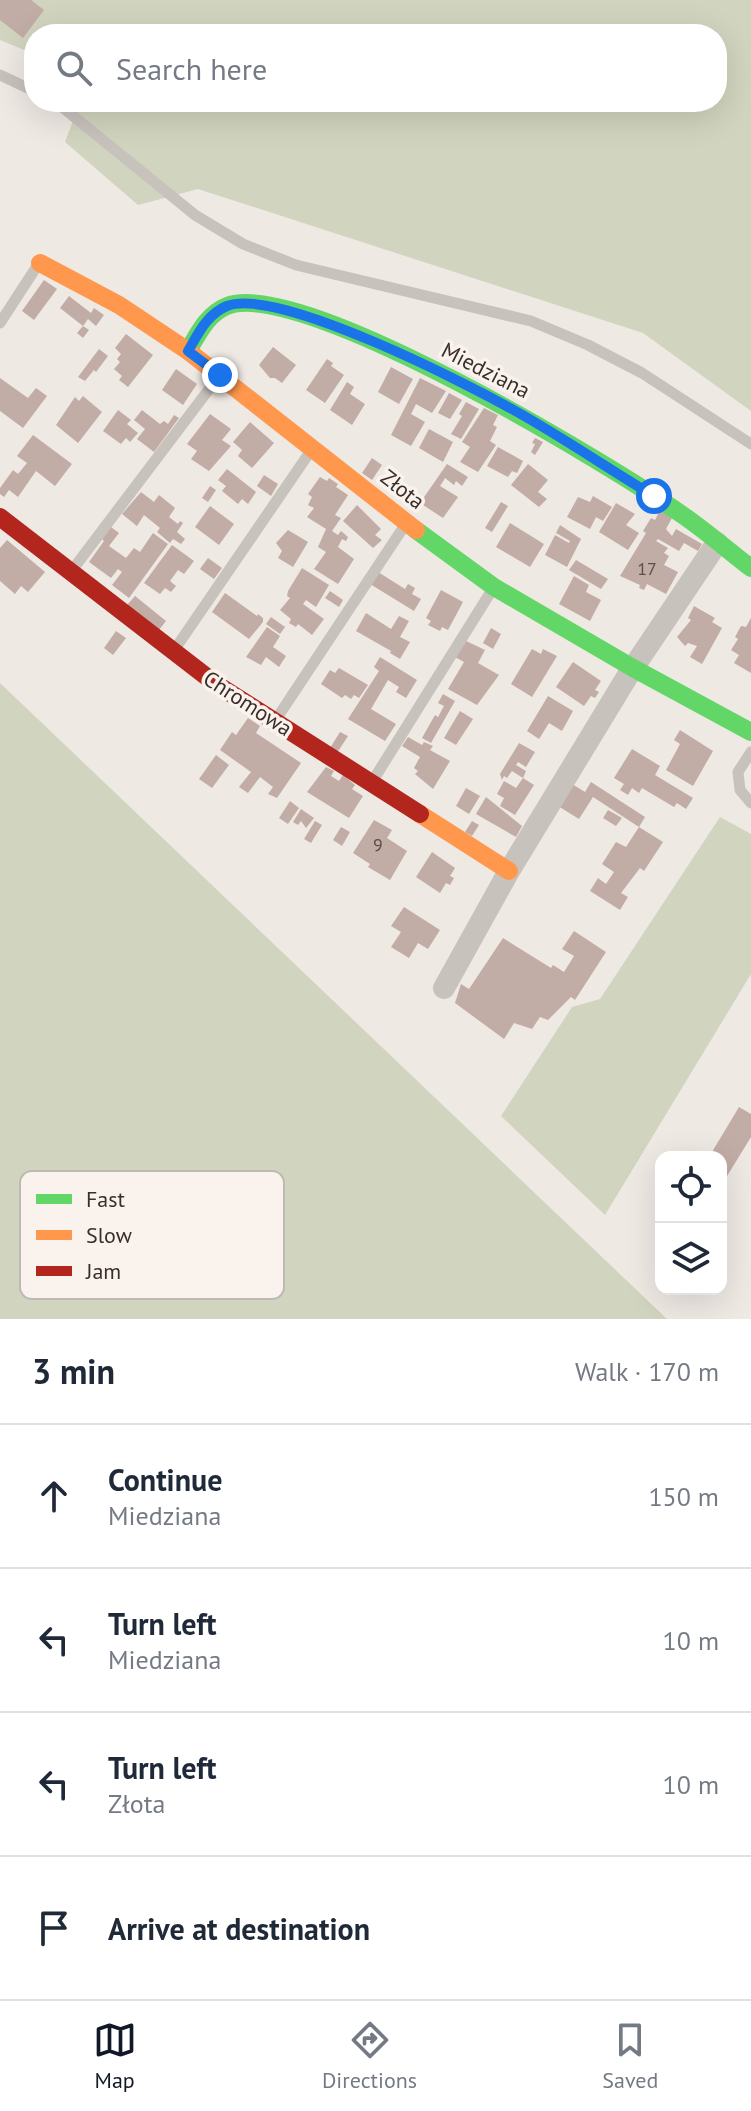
<!DOCTYPE html>
<html lang="en">
<head>
<meta charset="utf-8">
<style>
	:root { --surface:#fff; --page:#f2f2f3; --text:#1f2937; --muted:#747a83; --line:#e0e1e3; --accent:#111827 }
	body { margin:0; font-family:"PT Sans",sans-serif; background:var(--page); color:var(--text) }
	.controls { position:absolute; right:24px; bottom:24px; display:grid; overflow:hidden; border-radius:16px; box-shadow:0 8px 32px #0002 }
	.controls button { width:72px; height:72px; display:grid; place-items:center; padding:0; border:0; border-bottom:2px solid var(--line); background:var(--surface); color:var(--text); font:40px sans-serif }
	.stop { position:absolute; width:24px; height:24px; margin:-18px; border:6px solid #1a73e8; border-radius:50%; background:#fff }
	.stop.end { background:#1a73e8; border-color:#fff; box-shadow:0 2px 8px #0008 }
	.list { margin:0; padding:0; list-style:none }
	h2 { display:flex; justify-content:space-between; align-items:center; height:104px; margin:0; padding:0 32px; font-size:34px }
	h2 small { font-size:26px; font-weight:400; color:var(--muted) }
	.list li { display:grid; grid-template-columns:52px 1fr auto; gap:24px; align-items:center; box-sizing:border-box; height:144px; padding:0 32px; border-top:2px solid var(--line) }
	.list b { display:block; font-size:30px; white-space:nowrap }
	.list p { margin:0; font-size:26px; white-space:nowrap; color:var(--muted) }
	.list em { font-size:26px; font-style:normal; color:var(--muted) }
	.icon { flex:none; width:44px; height:44px; fill:none; stroke:currentColor; stroke-width:2; stroke-linecap:round; stroke-linejoin:round }
	.map { position:relative; flex:none; width:751px; height:1319px; overflow:hidden }
	.search { position:absolute; background:var(--surface); box-shadow:0 8px 32px #0002; left:24px; right:24px; top:24px; height:88px; display:flex; align-items:center; gap:20px; box-sizing:border-box; padding:0 28px; border-radius:32px; color:var(--muted); font-size:30px }
	.sheet { height:680px; background:var(--surface) }
	nav { display:flex; justify-content:space-around; align-items:center; box-sizing:border-box; height:112px; border-top:2px solid var(--line); background:var(--surface); font-size:22px; color:var(--muted) }
	nav a { display:grid; justify-items:center; gap:4px }
	nav .on { color:var(--accent) }
	.map>svg:first-child { display:block }
</style>
</head>
<body>
<div class="map">
<svg width="751" height="1319" viewBox="0 0 751 1319">
	<rect width="100%" height="100%" fill="#efe9e4"/>
	<g fill="#d1d4be">
		<path d="M 0,0 L 751,0 L 751,411 L 643,333 L 198,189 L 138,205 L 65,142 L 80,102 L 717,102 L 717,34 L 34,34 L 34,54 L 0,40 Z"/>
		<path d="M 0,683 L 667,1319 L 0,1319 Z"/>
		<path d="M 720,817 L 751,834 L 751,974 L 605,1215 L 501,1116 L 572,1007 L 600,999 Z"/>
	</g>
	<g fill="#c2aca6">
		<path d="M 0,0 L 31,0 L 44,10 L 23,38 L 0,20 Z"/>
		<path d="M 44,280 L 57,289 L 34,320 L 22,311 Z"/>
		<path d="M 69,296 L 91,313 L 94,308 L 104,315 L 96,326 L 88,319 L 83,326 L 60,308 Z"/>
		<path d="M 83,326 L 89,330 L 83,338 L 77,333 Z"/>
		<path d="M 126,334 L 153,355 L 128,387 L 119,380 L 122,376 L 114,369 L 120,362 L 117,359 L 121,354 L 115,348 Z"/>
		<path d="M 273,347 L 296,365 L 282,383 L 275,378 L 270,378 L 259,365 Z"/>
		<path d="M 99,349 L 108,356 L 96,372 L 94,370 L 85,381 L 78,377 Z"/>
		<path d="M 327,359 L 333,363 L 331,366 L 344,375 L 325,403 L 306,390 Z"/>
		<path d="M 391,367 L 413,379 L 399,404 L 378,392 Z"/>
		<path d="M 176,369 L 197,384 L 183,405 L 162,390 Z"/>
		<path d="M 0,378 L 28,398 L 36,388 L 47,396 L 23,428 L 0,411 Z"/>
		<path d="M 420,378 L 446,391 L 432,413 L 416,404 L 411,414 L 425,422 L 411,446 L 391,435 Z"/>
		<path d="M 347,382 L 354,387 L 350,394 L 365,404 L 352,425 L 330,410 Z"/>
		<path d="M 449,393 L 462,400 L 450,419 L 438,413 Z"/>
		<path d="M 83,396 L 102,412 L 78,443 L 56,425 L 75,397 L 79,401 Z"/>
		<path d="M 466,402 L 479,409 L 461,439 L 451,434 L 462,416 L 459,414 Z"/>
		<path d="M 484,408 L 498,415 L 493,425 L 497,427 L 490,441 L 496,445 L 478,472 L 460,462 L 470,447 L 462,442 Z"/>
		<path d="M 118,410 L 131,420 L 127,424 L 138,433 L 130,442 L 126,438 L 121,444 L 103,431 Z"/>
		<path d="M 142,410 L 160,424 L 164,421 L 168,424 L 174,415 L 179,418 L 154,452 L 137,439 L 145,429 L 134,420 Z"/>
		<path d="M 210,414 L 231,429 L 222,440 L 231,446 L 209,471 L 191,459 L 197,451 L 187,444 Z"/>
		<path d="M 250,422 L 274,443 L 252,468 L 238,456 L 242,450 L 233,442 Z"/>
		<path d="M 429,429 L 453,442 L 443,462 L 419,448 Z"/>
		<path d="M 33,435 L 72,464 L 55,486 L 36,471 L 18,497 L 9,490 L 4,497 L 0,494 L 0,488 L 13,470 L 18,474 L 27,463 L 17,456 Z"/>
		<path d="M 535,438 L 543,442 L 535,455 L 531,452 L 535,444 L 532,443 Z"/>
		<path d="M 498,447 L 523,461 L 517,473 L 512,471 L 508,477 L 487,466 Z"/>
		<path d="M 372,458 L 382,465 L 372,480 L 362,473 Z"/>
		<path d="M 447,464 L 468,477 L 462,486 L 456,481 L 454,485 L 445,478 L 444,480 L 440,486 L 458,497 L 443,518 L 420,503 Z"/>
		<path d="M 528,464 L 548,480 L 538,492 L 547,499 L 539,507 L 511,485 Z"/>
		<path d="M 227,469 L 256,492 L 248,504 L 242,499 L 238,504 L 222,491 L 226,486 L 218,480 Z"/>
		<path d="M 264,475 L 278,484 L 271,496 L 257,486 Z"/>
		<path d="M 320,477 L 327,481 L 329,478 L 338,484 L 336,487 L 348,495 L 335,515 L 341,518 L 332,531 L 338,535 L 341,531 L 348,537 L 346,541 L 342,539 L 338,547 L 354,559 L 338,584 L 314,569 L 326,552 L 318,547 L 326,529 L 307,517 L 314,508 L 308,505 L 312,497 L 308,494 Z"/>
		<path d="M 210,486 L 216,490 L 208,502 L 202,498 Z"/>
		<path d="M 141,492 L 154,502 L 159,495 L 175,508 L 169,517 L 178,524 L 180,521 L 183,523 L 177,532 L 185,539 L 181,544 L 173,539 L 170,543 L 157,532 L 160,528 L 144,515 L 137,526 L 122,514 Z"/>
		<path d="M 593,496 L 612,507 L 603,521 L 596,517 L 590,529 L 567,517 L 578,497 L 590,502 Z"/>
		<path d="M 501,502 L 508,506 L 492,532 L 485,528 Z"/>
		<path d="M 616,503 L 635,514 L 626,525 L 639,533 L 628,550 L 599,532 Z"/>
		<path d="M 357,505 L 381,529 L 375,535 L 382,540 L 373,548 L 343,521 Z"/>
		<path d="M 210,506 L 234,524 L 219,545 L 195,527 Z"/>
		<path d="M 660,510 L 672,518 L 666,529 L 672,536 L 676,529 L 702,544 L 698,551 L 684,543 L 679,551 L 658,539 L 656,541 L 668,548 L 664,553 L 669,556 L 664,565 L 678,572 L 666,594 L 647,584 L 644,590 L 639,588 L 640,585 L 620,576 L 646,533 L 643,531 L 651,518 L 655,520 Z"/>
		<path d="M 510,523 L 544,544 L 530,567 L 496,547 Z"/>
		<path d="M 560,525 L 581,539 L 567,567 L 545,555 L 555,535 L 569,543 L 570,541 L 556,533 Z"/>
		<path d="M 111,527 L 119,533 L 109,546 L 126,558 L 134,548 L 140,552 L 153,533 L 168,544 L 129,598 L 112,585 L 122,572 L 118,569 L 111,578 L 89,562 L 104,541 L 102,539 Z"/>
		<path d="M 288,530 L 308,542 L 293,567 L 278,558 L 282,551 L 276,543 Z"/>
		<path d="M 7,540 L 45,572 L 28,592 L 21,586 L 15,594 L 0,581 L 0,548 Z"/>
		<path d="M 172,545 L 194,561 L 184,574 L 178,570 L 170,581 L 176,586 L 171,592 L 165,588 L 160,594 L 144,583 Z"/>
		<path d="M 208,558 L 222,568 L 214,579 L 200,569 Z"/>
		<path d="M 576,560 L 608,579 L 601,589 L 569,570 Z"/>
		<path d="M 302,568 L 329,585 L 316,607 L 306,600 L 303,604 L 324,619 L 312,635 L 298,624 L 296,627 L 289,623 L 291,619 L 280,610 L 290,598 L 287,596 L 288,591 Z"/>
		<path d="M 378,572 L 405,589 L 408,584 L 415,588 L 412,594 L 421,599 L 414,611 L 370,584 Z"/>
		<path d="M 574,576 L 589,585 L 586,592 L 601,600 L 590,621 L 559,604 Z"/>
		<path d="M 441,590 L 463,602 L 448,630 L 442,627 L 440,631 L 428,625 L 431,621 L 426,618 Z"/>
		<path d="M 330,591 L 343,600 L 339,607 L 325,598 Z"/>
		<path d="M 225,593 L 257,616 L 258,614 L 263,618 L 263,622 L 249,639 L 212,612 Z"/>
		<path d="M 135,596 L 166,621 L 159,630 L 127,605 Z"/>
		<path d="M 694,606 L 715,618 L 712,622 L 722,628 L 702,664 L 690,657 L 697,646 L 688,643 L 685,646 L 677,637 L 691,620 L 688,618 Z"/>
		<path d="M 366,613 L 391,629 L 399,616 L 409,621 L 400,637 L 410,642 L 400,659 L 390,653 L 391,651 L 356,631 Z"/>
		<path d="M 271,617 L 285,627 L 280,634 L 266,624 Z"/>
		<path d="M 751,618 L 751,673 L 734,663 L 739,655 L 731,650 L 738,639 L 735,637 L 741,626 L 746,627 Z"/>
		<path d="M 267,627 L 280,636 L 273,647 L 286,656 L 279,667 L 266,657 L 261,665 L 246,657 Z"/>
		<path d="M 491,628 L 501,634 L 493,649 L 483,643 Z"/>
		<path d="M 116,631 L 126,638 L 113,655 L 104,648 Z"/>
		<path d="M 464,640 L 485,650 L 478,663 L 499,675 L 477,705 L 448,689 L 464,662 L 455,657 Z"/>
		<path d="M 532,649 L 541,654 L 543,649 L 557,656 L 532,697 L 511,684 Z"/>
		<path d="M 380,657 L 417,680 L 406,698 L 396,692 L 399,687 L 388,680 L 371,709 L 396,724 L 385,741 L 348,719 L 379,671 L 374,667 Z"/>
		<path d="M 573,662 L 601,681 L 595,690 L 599,692 L 595,698 L 591,696 L 584,706 L 556,687 Z"/>
		<path d="M 339,668 L 368,685 L 359,698 L 354,695 L 351,699 L 345,695 L 342,698 L 321,684 L 330,670 L 335,673 Z"/>
		<path d="M 443,694 L 455,701 L 431,743 L 422,738 L 435,715 L 438,717 L 444,706 L 438,703 Z"/>
		<path d="M 548,696 L 573,711 L 562,731 L 549,723 L 539,739 L 527,731 Z"/>
		<path d="M 460,711 L 473,719 L 456,745 L 444,738 Z"/>
		<path d="M 248,718 L 260,726 L 256,733 L 301,763 L 277,798 L 268,794 L 273,787 L 260,777 L 248,793 L 239,787 L 251,772 L 220,750 L 232,732 L 236,735 Z"/>
		<path d="M 680,730 L 713,751 L 693,786 L 666,770 L 680,744 L 674,740 Z"/>
		<path d="M 340,732 L 348,736 L 337,753 L 330,748 Z"/>
		<path d="M 408,737 L 422,745 L 424,742 L 433,746 L 430,750 L 450,761 L 433,789 L 415,774 L 418,771 L 414,768 L 420,757 L 402,746 Z"/>
		<path d="M 519,743 L 535,752 L 526,767 L 518,762 L 516,765 L 526,771 L 523,778 L 512,771 L 507,778 L 504,776 L 502,780 L 500,774 Z"/>
		<path d="M 632,749 L 660,766 L 655,775 L 693,798 L 686,809 L 677,803 L 674,807 L 642,788 L 639,793 L 632,788 L 628,795 L 620,790 L 624,784 L 614,778 Z"/>
		<path d="M 216,755 L 229,765 L 212,788 L 199,779 Z"/>
		<path d="M 326,767 L 334,771 L 331,776 L 339,781 L 343,775 L 355,785 L 352,789 L 363,796 L 349,818 L 307,792 Z"/>
		<path d="M 523,778 L 534,785 L 515,815 L 500,806 L 504,798 L 497,794 L 504,781 L 516,788 Z"/>
		<path d="M 591,782 L 645,817 L 639,827 L 593,797 L 579,819 L 558,806 L 572,784 L 585,792 Z"/>
		<path d="M 466,788 L 480,796 L 469,814 L 456,806 Z"/>
		<path d="M 486,797 L 522,826 L 516,837 L 476,814 Z"/>
		<path d="M 290,801 L 299,808 L 288,824 L 279,818 Z"/>
		<path d="M 301,809 L 314,818 L 306,828 L 301,821 L 298,825 L 293,822 Z"/>
		<path d="M 608,810 L 622,818 L 616,826 L 603,818 Z"/>
		<path d="M 374,820 L 392,830 L 387,838 L 407,851 L 390,880 L 368,867 L 370,864 L 353,853 Z"/>
		<path d="M 315,821 L 322,825 L 311,843 L 304,839 Z"/>
		<path d="M 472,821 L 479,825 L 472,836 L 465,832 Z"/>
		<path d="M 341,827 L 350,832 L 342,846 L 333,840 Z"/>
		<path d="M 639,827 L 663,842 L 644,871 L 640,868 L 621,893 L 628,897 L 620,910 L 590,891 L 598,878 L 606,884 L 614,872 L 602,864 L 616,842 L 626,847 Z"/>
		<path d="M 432,852 L 455,868 L 450,876 L 454,878 L 450,885 L 446,883 L 440,893 L 416,877 Z"/>
		<path d="M 404,907 L 440,930 L 428,949 L 418,943 L 409,958 L 391,947 L 401,932 L 391,926 Z"/>
		<path d="M 574,931 L 606,952 L 575,1000 L 571,997 L 548,1020 L 540,1017 L 532,1029 L 514,1023 L 504,1039 L 455,1003 L 461,984 L 469,989 L 503,938 L 551,968 L 553,965 L 564,972 L 574,956 L 562,949 Z"/>
		<path d="M 739,1107 L 751,1114 L 751,1137 L 724,1181 L 721,1179 L 721,1157 L 709,1157 Z"/>
	</g>
	<g fill="none" stroke-linecap="round" stroke-linejoin="round">
		<g stroke="#c8c2bd" stroke-width="11">
			<path d="M 0,75 L 34,91"/>
			<path d="M 56,102 L 195,215 L 243,244 L 296,265 L 531,321 L 588,345 L 642,373 L 751,444"/>
			<path d="M 0,323 L 39,263"/>
			<path d="M 73,569 L 219,376"/>
			<path d="M 175,649 L 312,449"/>
			<path d="M 275,721 L 405,525"/>
			<path d="M 751,752 L 738,772 L 740,790 L 751,803"/>
			<path d="M 372,782 L 492,590"/>
		</g>
		<path stroke="#c8c2bd" stroke-width="22" d="M 444,988 L 509,871 L 627,677 L 717,543"/>
		<g stroke="#63d668" stroke-width="18">
			<path d="M 188,351 C 198,334 207,314 227,306 C 302,277 614,467 684,516 C 707,532 729,551 751,568"/>
			<path d="M 416,530 L 494,587 L 633,668 L 751,732"/>
		</g>
		<g stroke="#ff974d" stroke-width="18">
			<path d="M 40,263 L 119,305 L 188,351 L 416,530"/>
			<path d="M 420,814 L 509,871"/>
		</g>
		<path stroke="#b3261e" stroke-width="18" d="M 0,517 L 216,684 L 420,814"/>
	</g>
	<g fill="none" stroke-linecap="round" stroke-linejoin="round">
		<path stroke="#1a73e8" stroke-width="10" d="M 220,375 L 188,351 C 198,334 207,314 227,306 C 277,286 470,385 519,413 C 565,439 609,469 654,496"/>
	</g>
	<g text-anchor="middle" stroke-width="7" stroke-linejoin="round" paint-order="stroke">
		<g font-size="18" fill="#5c4e49">
			<text x="647" y="575">17</text>
			<text x="378" y="851">9</text>
		</g>
		<g font-size="22" fill="#3a2e2a" stroke="#faf3ed">
			<text transform="translate(486 370) rotate(27)" y="8">Miedziana</text>
			<text transform="translate(403 489) rotate(38)" y="8">Złota</text>
			<text transform="translate(248 703) rotate(33)" y="8">Chromowa</text>
		</g>
	</g>
	<rect x="20" y="1171" width="264" height="128" rx="12" fill="#faf3ed" stroke="#c0b8b2" stroke-width="2"/>
	<rect x="36" y="1194" width="36" height="10" fill="#63d668"/>
	<rect x="36" y="1230" width="36" height="10" fill="#ff974d"/>
	<rect x="36" y="1266" width="36" height="10" fill="#b3261e"/>
	<g font-size="22" fill="#3a2e2a">
		<text x="86" y="1207">Fast</text>
		<text x="86" y="1243">Slow</text>
		<text x="86" y="1279">Jam</text>
	</g>
</svg>
<div class="controls">
<button><svg class="icon" aria-label="locate" viewBox="0 0 24 24"><circle cx="12" cy="12" r="6"/><path d="M12 2v4M12 18v4M2 12h4M18 12h4"/></svg></button>
<button><svg class="icon" aria-label="layers" viewBox="0 0 24 24"><path d="M12 4l9 5-9 5-9-5zM3 14l9 5 9-5"/></svg></button>
</div>
<div class="stop" style="left:654px;top:496px"></div>
<div class="stop end" style="left:220px;top:375px"></div>
<div class="search"><svg class="icon" aria-label="search" viewBox="0 0 24 24"><circle cx="10" cy="10" r="6"/><path d="M15 15l6 6"/></svg>Search here</div>
</div>
<section class="sheet">
<h2>3 min<small>Walk · 170 m</small></h2>
<ul class="list">
<li><svg class="icon" aria-label="ahead" viewBox="0 0 24 24"><path d="M12 20V5M6 11l6-6 6 6"/></svg><div><b>Continue</b><p>Miedziana</p></div><em>150 m</em></li>
<li><svg class="icon" aria-label="left" viewBox="0 0 24 24"><path d="M17 20v-9H6M10 6l-5 5 5 5"/></svg><div><b>Turn left</b><p>Miedziana</p></div><em>10 m</em></li>
<li><svg class="icon" aria-label="left" viewBox="0 0 24 24"><path d="M17 20v-9H6M10 6l-5 5 5 5"/></svg><div><b>Turn left</b><p>Złota</p></div><em>10 m</em></li>
<li><svg class="icon" aria-label="arrive" viewBox="0 0 24 24"><path d="M6 21V4h12l-3 4 3 4H6"/></svg><div><b>Arrive at destination</b></div></li>
</ul>
</section>
<nav>
<a class="on"><svg class="icon" aria-label="map" viewBox="0 0 24 24"><path d="M3 6l6-2 6 2 6-2v14l-6 2-6-2-6 2zM9 4v14M15 6v14"/></svg>Map</a>
<a><svg class="icon" aria-label="directions" viewBox="0 0 24 24"><path d="M12 3l9 9-9 9-9-9zM9 14v-3h6M13 9l2 2-2 2"/></svg>Directions</a>
<a><svg class="icon" aria-label="saved" viewBox="0 0 24 24"><path d="M7 4h10v16l-5-4-5 4z"/></svg>Saved</a>
</nav>
</body>
</html>
